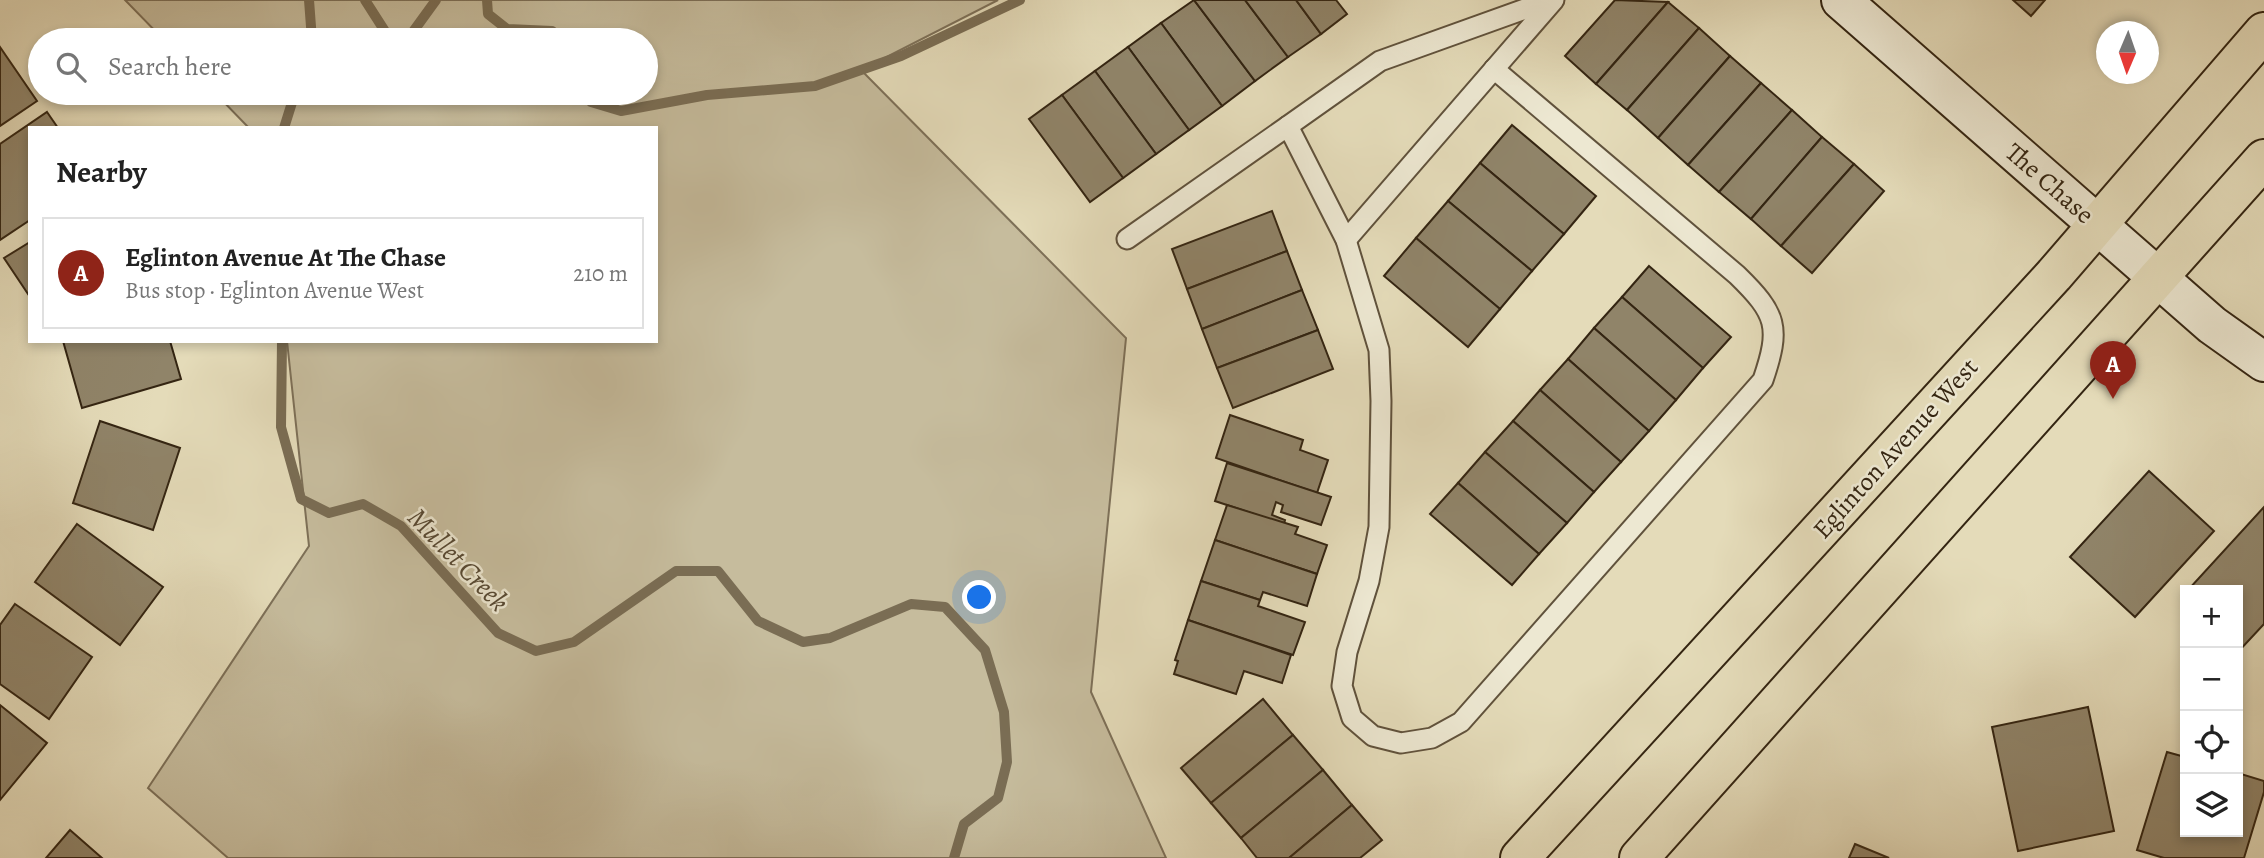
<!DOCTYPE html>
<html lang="en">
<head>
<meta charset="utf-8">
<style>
	:root { --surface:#fff; --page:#f2f2f2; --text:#222; --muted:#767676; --line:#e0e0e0; --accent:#8f2418 }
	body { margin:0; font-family:Alegreya,serif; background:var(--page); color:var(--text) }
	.controls { position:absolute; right:21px; bottom:21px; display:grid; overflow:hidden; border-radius:0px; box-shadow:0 4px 10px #0003 }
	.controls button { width:63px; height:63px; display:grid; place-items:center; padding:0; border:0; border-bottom:2px solid var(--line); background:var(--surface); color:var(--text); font:35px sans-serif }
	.compass { position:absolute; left:2096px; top:21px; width:63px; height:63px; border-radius:50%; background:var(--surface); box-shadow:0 4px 10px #0003; rotate:182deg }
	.you { position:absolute; left:980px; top:598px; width:24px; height:24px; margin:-18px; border:5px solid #fff; border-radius:50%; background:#1a73e8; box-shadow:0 0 0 10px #1a73e833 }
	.badge { display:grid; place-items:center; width:46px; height:46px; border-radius:50%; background:var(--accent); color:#fff; font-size:23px; font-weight:700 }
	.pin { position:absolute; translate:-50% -58px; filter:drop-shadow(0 2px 4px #0008) }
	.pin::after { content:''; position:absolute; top:37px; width:24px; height:21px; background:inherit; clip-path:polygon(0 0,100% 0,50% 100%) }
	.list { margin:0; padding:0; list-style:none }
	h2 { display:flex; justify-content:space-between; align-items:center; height:91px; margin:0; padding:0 28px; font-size:30px }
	h2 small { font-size:23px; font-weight:400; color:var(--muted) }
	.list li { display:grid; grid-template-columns:46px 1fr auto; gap:21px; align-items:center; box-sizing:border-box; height:112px; margin:0 14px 14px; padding:0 14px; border:2px solid var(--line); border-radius:0px }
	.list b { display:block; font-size:26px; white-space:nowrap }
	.list p { margin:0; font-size:23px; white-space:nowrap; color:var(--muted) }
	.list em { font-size:23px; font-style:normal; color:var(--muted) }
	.icon { flex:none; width:38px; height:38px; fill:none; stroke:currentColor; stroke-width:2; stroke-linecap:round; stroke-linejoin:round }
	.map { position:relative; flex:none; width:2264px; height:858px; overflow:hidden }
	.search { position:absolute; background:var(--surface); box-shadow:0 4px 10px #0003; left:28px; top:28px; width:630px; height:77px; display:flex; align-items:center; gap:18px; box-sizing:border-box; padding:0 24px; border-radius:38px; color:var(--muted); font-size:26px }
	.panel { position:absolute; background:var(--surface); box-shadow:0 4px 10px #0003; left:28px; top:126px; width:630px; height:217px; border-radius:0px }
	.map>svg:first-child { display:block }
</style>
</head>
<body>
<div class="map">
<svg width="2264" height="858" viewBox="0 0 2264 858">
	<rect width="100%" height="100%" fill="#e4dbb9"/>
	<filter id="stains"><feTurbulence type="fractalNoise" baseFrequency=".00286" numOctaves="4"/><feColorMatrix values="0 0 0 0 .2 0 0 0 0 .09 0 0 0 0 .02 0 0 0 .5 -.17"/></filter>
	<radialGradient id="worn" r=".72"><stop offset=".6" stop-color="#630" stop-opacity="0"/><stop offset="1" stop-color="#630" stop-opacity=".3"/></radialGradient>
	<path fill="#c6bc9d" stroke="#7d7058" stroke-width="2" d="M 125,0 L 998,0 L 861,70 L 1126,338 L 1091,692 L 1166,858 L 228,858 L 148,788 L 309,546 L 287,341 L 656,341 L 656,128 L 249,128 L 215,93 L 646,93 L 646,40 L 164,40 Z"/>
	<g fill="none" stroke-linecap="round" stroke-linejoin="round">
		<g stroke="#7a6d54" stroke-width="10">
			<path d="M 309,0 L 312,40"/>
			<path d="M 365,0 L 388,36 L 402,40"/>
			<path d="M 487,0 L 488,14 L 507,29 L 552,31 L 564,40"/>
			<path d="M 407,40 L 436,0"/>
			<path d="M 588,93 L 591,102 L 621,111 L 707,95 L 815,86 L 901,56 L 1020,0"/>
			<path d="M 284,128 L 295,93"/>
			<path d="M 282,341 L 281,427 L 301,499 L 329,513 L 363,504 L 401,526 L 498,633 L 536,651 L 574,642 L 676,571 L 718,571 L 758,621 L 803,642 L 830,638 L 911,604 L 945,607 L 985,650 L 1004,712 L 1007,762 L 998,798 L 964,824 L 954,858"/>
		</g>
	</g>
	<g fill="#908469" stroke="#342512" stroke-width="2">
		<path d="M 1194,0 L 1255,81 L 1222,106 L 1161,23 Z"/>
		<path d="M 1194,0 L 1245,0 L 1288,57 L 1255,81 Z"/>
		<path d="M 1245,0 L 1296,0 L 1321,34 L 1288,57 Z"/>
		<path d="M 1296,0 L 1336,0 L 1347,14 L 1321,34 Z"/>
		<path d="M 1615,0 L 1668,2 L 1596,84 L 1565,56 Z"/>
		<path d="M 2013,0 L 2045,0 L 2031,16 Z"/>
		<path d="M 1668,2 L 1699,28 L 1627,110 L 1596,84 Z"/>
		<path d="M 1161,23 L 1222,106 L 1189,130 L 1128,47 Z"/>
		<path d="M 1699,28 L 1730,56 L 1658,138 L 1627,110 Z"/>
		<path d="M 0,47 L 37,101 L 0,126 Z"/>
		<path d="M 1128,47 L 1189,130 L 1156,154 L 1095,71 Z"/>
		<path d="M 1730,56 L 1761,83 L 1688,165 L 1658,138 Z"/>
		<path d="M 1095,71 L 1156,154 L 1123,178 L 1062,95 Z"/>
		<path d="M 1761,83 L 1792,110 L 1719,192 L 1688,165 Z"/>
		<path d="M 1062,95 L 1123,178 L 1090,202 L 1029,119 Z"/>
		<path d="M 1792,110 L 1822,137 L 1751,219 L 1719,192 Z"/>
		<path d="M 47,112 L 58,128 L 30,128 L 30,220 L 0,240 L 0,144 Z"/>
		<path d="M 1512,125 L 1596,196 L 1564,234 L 1480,163 Z"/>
		<path d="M 1822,137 L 1854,164 L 1781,246 L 1751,219 Z"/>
		<path d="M 1480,163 L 1564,234 L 1532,271 L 1448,201 Z"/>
		<path d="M 1854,164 L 1884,191 L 1812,273 L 1781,246 Z"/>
		<path d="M 1448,201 L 1532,271 L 1500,309 L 1416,238 Z"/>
		<path d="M 1272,211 L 1287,251 L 1187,289 L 1172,249 Z"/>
		<path d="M 1416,238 L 1500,309 L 1468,347 L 1384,276 Z"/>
		<path d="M 30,242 L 30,297 L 4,258 Z"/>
		<path d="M 1287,251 L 1302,290 L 1202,329 L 1187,289 Z"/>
		<path d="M 1649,266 L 1731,337 L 1703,368 L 1622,297 Z"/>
		<path d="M 1302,290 L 1318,330 L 1217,368 L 1202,329 Z"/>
		<path d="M 1622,297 L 1703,368 L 1676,400 L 1594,328 Z"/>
		<path d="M 1594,328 L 1676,400 L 1649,431 L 1568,359 Z"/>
		<path d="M 1318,330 L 1333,369 L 1233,408 L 1217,368 Z"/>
		<path d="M 63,341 L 170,341 L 181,379 L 82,408 Z"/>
		<path d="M 1568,359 L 1649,431 L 1621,462 L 1540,390 Z"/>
		<path d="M 1540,390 L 1621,462 L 1594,492 L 1513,421 Z"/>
		<path d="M 1230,415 L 1303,440 L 1300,450 L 1328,460 L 1317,493 L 1216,458 Z"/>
		<path d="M 100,421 L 180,448 L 153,530 L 73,503 Z"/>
		<path d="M 1513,421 L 1594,492 L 1567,523 L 1485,452 Z"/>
		<path d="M 1485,452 L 1567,523 L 1539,554 L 1458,483 Z"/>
		<path d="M 1227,463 L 1331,497 L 1321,525 L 1281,512 L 1283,505 L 1276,502 L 1272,515 L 1285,520 L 1284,524 L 1215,501 Z"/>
		<path d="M 2149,471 L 2214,531 L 2135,617 L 2070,557 Z"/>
		<path d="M 1458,483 L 1539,554 L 1512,585 L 1430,514 Z"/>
		<path d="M 1227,505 L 1298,527 L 1295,534 L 1327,545 L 1317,574 L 1215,540 Z"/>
		<path d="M 2264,507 L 2264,624 L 2238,652 L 2238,590 L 2188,590 Z"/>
		<path d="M 77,524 L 163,587 L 120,645 L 35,582 Z"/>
		<path d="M 1215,540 L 1317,574 L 1307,606 L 1263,592 L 1260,600 L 1201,581 Z"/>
		<path d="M 1201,581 L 1260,600 L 1258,606 L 1305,622 L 1293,655 L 1188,620 Z"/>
		<path d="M 15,604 L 92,657 L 49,719 L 0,684 L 0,625 Z"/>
		<path d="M 1188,620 L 1291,655 L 1282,683 L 1244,671 L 1236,694 L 1174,674 L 1178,661 L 1175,660 Z"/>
		<path d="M 1263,699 L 1293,735 L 1211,803 L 1181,768 Z"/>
		<path d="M 0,705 L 47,743 L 0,800 Z"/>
		<path d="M 2088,707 L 2114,831 L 2018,851 L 1992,727 Z"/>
		<path d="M 1293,735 L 1323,770 L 1241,838 L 1211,803 Z"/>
		<path d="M 2167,752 L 2185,757 L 2185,832 L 2238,832 L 2238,773 L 2264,781 L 2264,792 L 2244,858 L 2164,858 L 2137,850 Z"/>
		<path d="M 1323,770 L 1352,805 L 1289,858 L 1257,858 L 1241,838 Z"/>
		<path d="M 1352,805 L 1382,840 L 1360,858 L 1289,858 Z"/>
		<path d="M 70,830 L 102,858 L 46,858 Z"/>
		<path d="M 1855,844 L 1889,858 L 1849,858 Z"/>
	</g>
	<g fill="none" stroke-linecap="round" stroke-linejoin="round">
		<g stroke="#60523c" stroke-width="23">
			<g id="lane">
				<path d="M 1288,126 L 1380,61 L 1550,0"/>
				<path d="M 1127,239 L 1288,126 L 1346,240 L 1379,350 L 1381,401 L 1379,527 L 1369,581 L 1347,652 L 1342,686 L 1352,718 L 1373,736 L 1401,743 L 1432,738 L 1461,722 L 1763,380 C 1781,327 1777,314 1737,275 L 1494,69"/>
				<path d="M 1346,240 L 1554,0"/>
			</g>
		</g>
		<g stroke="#342512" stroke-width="42">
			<path id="secondary" d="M 1841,0 L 2212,325 L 2264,362"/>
		</g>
		<g stroke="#342512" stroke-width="42">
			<g id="primary">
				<path d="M 1520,858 L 2054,275 L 2264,32"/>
				<path d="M 1639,858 L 2264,159"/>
			</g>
		</g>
		<use href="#lane" stroke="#ede8d2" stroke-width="19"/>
		<use href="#secondary" stroke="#ede8d2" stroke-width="38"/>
		<use href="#primary" stroke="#e4dbb9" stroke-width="38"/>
	</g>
	<g text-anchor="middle" stroke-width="5" stroke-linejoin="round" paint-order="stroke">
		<g font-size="26" fill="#342512" stroke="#ede8d2">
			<text transform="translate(2050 183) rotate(41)" y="9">The Chase</text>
			<text transform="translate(1895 448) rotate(-48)" y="9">Eglinton Avenue West</text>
		</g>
		<g font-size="28" font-style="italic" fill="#574933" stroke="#ede8d2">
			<text transform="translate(459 559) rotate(46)" y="10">Mullet Creek</text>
		</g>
	</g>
	<rect width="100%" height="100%" filter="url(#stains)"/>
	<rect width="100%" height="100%" fill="url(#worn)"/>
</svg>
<div class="controls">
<button>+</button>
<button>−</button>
<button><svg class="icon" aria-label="locate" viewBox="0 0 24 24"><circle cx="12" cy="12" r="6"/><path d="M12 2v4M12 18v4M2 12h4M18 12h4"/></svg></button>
<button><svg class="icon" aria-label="layers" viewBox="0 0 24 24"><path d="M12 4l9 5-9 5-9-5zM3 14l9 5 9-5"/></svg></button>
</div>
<svg class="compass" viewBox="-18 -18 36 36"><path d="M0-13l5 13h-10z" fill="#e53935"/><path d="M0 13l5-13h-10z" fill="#767676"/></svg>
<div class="you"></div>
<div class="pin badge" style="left:2113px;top:399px">A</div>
<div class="search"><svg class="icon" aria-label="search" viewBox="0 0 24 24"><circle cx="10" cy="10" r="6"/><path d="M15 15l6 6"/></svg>Search here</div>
<section class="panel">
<h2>Nearby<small></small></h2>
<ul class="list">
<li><span class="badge">A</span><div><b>Eglinton Avenue At The Chase</b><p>Bus stop · Eglinton Avenue West</p></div><em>210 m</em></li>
</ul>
</section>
</div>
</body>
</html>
